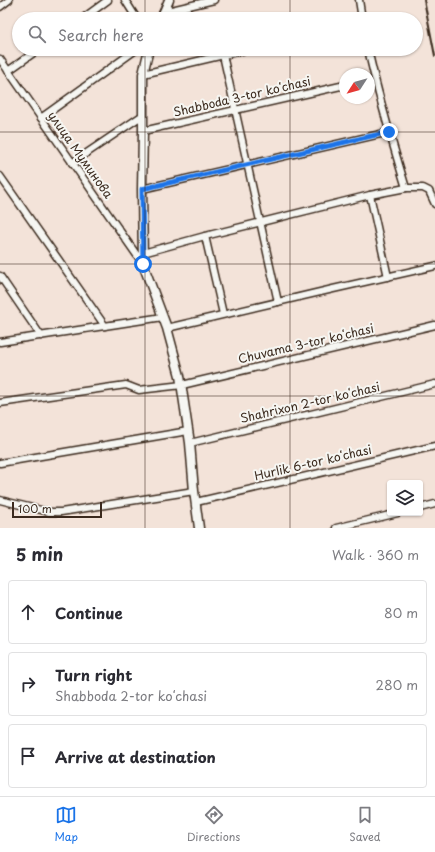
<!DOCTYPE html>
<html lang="en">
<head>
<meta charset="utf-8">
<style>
	:root { --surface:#fff; --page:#f7f7f7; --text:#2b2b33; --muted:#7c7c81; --line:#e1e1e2; --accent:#1a73e8 }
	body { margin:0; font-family:"Playpen Sans",sans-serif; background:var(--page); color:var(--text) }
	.controls { position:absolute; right:12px; bottom:12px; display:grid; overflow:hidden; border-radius:4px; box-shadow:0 1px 3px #0004 }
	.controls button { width:36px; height:36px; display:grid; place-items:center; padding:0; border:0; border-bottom:1px solid var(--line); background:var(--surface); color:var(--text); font:20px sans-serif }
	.compass { position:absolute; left:339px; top:68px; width:36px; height:36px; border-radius:50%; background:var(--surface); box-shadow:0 1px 3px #0004; rotate:234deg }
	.scale { position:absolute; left:12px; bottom:10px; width:90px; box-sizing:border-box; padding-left:4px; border:2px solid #3b2a1e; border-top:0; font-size:11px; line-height:14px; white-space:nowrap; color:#3b2a1e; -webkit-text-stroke:3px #f6f6f2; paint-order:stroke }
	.stop { position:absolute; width:12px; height:12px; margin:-9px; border:3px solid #1a73e8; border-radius:50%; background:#fff }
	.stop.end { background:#1a73e8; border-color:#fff; box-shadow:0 1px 4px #0008 }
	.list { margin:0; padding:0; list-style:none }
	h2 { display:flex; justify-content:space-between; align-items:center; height:52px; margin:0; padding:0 16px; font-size:17px }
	h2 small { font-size:13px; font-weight:400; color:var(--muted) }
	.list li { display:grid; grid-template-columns:26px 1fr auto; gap:12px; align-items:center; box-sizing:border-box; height:64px; margin:0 8px 8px; padding:0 8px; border:1px solid var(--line); border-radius:4px }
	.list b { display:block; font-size:15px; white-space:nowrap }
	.list p { margin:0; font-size:13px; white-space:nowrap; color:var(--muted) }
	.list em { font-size:13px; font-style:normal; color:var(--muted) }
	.icon { flex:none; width:22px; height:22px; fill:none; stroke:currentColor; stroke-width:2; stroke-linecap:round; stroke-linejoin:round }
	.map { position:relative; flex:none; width:435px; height:528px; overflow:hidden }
	.search { position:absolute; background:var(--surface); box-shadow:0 1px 3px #0004; left:12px; right:12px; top:12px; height:44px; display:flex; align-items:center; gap:10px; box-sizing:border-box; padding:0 14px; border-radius:22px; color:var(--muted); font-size:15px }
	.sheet { height:268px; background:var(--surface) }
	nav { display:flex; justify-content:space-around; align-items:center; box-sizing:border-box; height:56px; border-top:1px solid var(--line); background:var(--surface); font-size:11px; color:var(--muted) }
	nav a { display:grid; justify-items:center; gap:2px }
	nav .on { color:var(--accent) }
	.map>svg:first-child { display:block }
</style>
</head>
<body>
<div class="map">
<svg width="435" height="528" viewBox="0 0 435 528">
	<rect width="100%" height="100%" fill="#f3e3d9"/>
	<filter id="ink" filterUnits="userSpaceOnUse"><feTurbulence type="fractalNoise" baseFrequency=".025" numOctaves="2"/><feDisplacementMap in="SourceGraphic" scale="8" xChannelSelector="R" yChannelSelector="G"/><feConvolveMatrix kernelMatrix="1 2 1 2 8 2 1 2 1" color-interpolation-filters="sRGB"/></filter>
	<g filter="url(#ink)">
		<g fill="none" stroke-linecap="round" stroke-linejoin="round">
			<g stroke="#3b2a1e" stroke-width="9">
				<g id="minor">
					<path d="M 125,0 L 137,19"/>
					<path d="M 359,0 L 362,19"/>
					<path d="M 0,7 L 9,0"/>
					<path d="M 163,12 L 214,0"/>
					<path d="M 82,19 L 108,0"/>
					<path d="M 368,49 C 378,96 392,142 406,188 L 423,188 L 429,191 L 435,204"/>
					<path d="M 223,55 L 278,302"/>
					<path d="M 0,59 L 143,264"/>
					<path d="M 8,71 L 39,49"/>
					<path d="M 143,74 L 249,49"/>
					<path d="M 41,118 L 137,49"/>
					<path d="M 143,131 L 345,85"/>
					<path d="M 72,163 L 143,115"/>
					<path d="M 0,176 L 105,326"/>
					<path d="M 142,189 L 389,132"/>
					<path d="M 370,195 L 388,277"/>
					<path d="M 205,236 L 223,314"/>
					<path d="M 143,253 L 205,236 L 370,195 L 406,188"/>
					<path d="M 0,276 L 41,336"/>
					<path d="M 167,328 L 333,289 L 435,266"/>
					<path d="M 0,342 L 163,317"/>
					<path d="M 0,403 L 126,385 L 139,390 L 182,385 L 435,325"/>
					<path d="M 190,443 L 435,384"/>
					<path d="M 0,463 L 188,431"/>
					<path d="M 0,500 L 49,512 L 61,512 L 194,491"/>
					<path d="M 196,502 L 435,446"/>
					<path d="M 420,508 L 435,504"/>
					<path d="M 336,528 L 398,513"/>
				</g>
			</g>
			<g stroke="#3b2a1e" stroke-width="11">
				<g id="tertiary">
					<path d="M 161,19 L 169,0"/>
					<path d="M 149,49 L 143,74 L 143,131 L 142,189 L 143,264 L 167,328 L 180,376 L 190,443 L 194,491 L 199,528"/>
				</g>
			</g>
			<use href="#minor" stroke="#f6f6f2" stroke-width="6"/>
			<use href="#tertiary" stroke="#f6f6f2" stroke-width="8"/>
			<path stroke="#3b2a1e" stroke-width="2" d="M 424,0 L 435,56"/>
		</g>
	</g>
	<g fill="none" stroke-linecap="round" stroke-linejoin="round" filter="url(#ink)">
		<path stroke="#1a73e8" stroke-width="5" d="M 143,264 L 142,189 L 389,132"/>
	</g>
	<path fill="none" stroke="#3b2a1e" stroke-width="1" stroke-opacity="0.55" d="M 145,0 L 145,19M 290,0 L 290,19M 145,49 L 145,528M 290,49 L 290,528M 0,132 L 435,132M 0,264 L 435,264M 0,396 L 435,396"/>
	<g text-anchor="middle" stroke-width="4" stroke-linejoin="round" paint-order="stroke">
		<g font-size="12" fill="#3b2a1e" stroke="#f6f6f2">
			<text transform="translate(242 97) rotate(-13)" y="4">Shabboda 3-tor koʻchasi</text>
			<text transform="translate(80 155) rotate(55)" y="4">улица Муминова</text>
			<text transform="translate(306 344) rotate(-13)" y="4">Chuvama 3-tor koʻchasi</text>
			<text transform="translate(310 403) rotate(-13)" y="4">Shahrixon 2-tor koʻchasi</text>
			<text transform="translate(313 463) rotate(-13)" y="4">Hurlik 6-tor koʻchasi</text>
		</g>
	</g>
</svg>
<div class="controls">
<button><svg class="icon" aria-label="layers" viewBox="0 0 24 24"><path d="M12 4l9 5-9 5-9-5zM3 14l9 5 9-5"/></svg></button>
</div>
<svg class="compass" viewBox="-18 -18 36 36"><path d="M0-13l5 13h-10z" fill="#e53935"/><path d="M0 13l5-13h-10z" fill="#7c7c81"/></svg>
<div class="scale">100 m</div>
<div class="stop" style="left:143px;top:264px"></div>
<div class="stop end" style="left:389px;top:132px"></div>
<div class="search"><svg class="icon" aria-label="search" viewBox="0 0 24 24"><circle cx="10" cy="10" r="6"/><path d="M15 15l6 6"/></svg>Search here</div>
</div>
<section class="sheet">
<h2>5 min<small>Walk · 360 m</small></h2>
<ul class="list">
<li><svg class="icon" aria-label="ahead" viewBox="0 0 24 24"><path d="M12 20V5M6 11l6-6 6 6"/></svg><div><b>Continue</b></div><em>80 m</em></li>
<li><svg class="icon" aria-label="right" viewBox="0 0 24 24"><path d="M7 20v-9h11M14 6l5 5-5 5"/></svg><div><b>Turn right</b><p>Shabboda 2-tor koʻchasi</p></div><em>280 m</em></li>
<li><svg class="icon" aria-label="arrive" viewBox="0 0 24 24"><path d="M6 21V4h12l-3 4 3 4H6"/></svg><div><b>Arrive at destination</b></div></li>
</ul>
</section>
<nav>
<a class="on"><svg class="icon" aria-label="map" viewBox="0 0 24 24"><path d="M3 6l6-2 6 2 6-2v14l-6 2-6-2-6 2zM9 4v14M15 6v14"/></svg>Map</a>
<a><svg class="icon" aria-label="directions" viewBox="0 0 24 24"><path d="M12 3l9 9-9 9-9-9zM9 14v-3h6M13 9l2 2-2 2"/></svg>Directions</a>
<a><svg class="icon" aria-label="saved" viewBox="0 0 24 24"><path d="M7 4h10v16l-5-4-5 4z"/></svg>Saved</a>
</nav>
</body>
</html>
